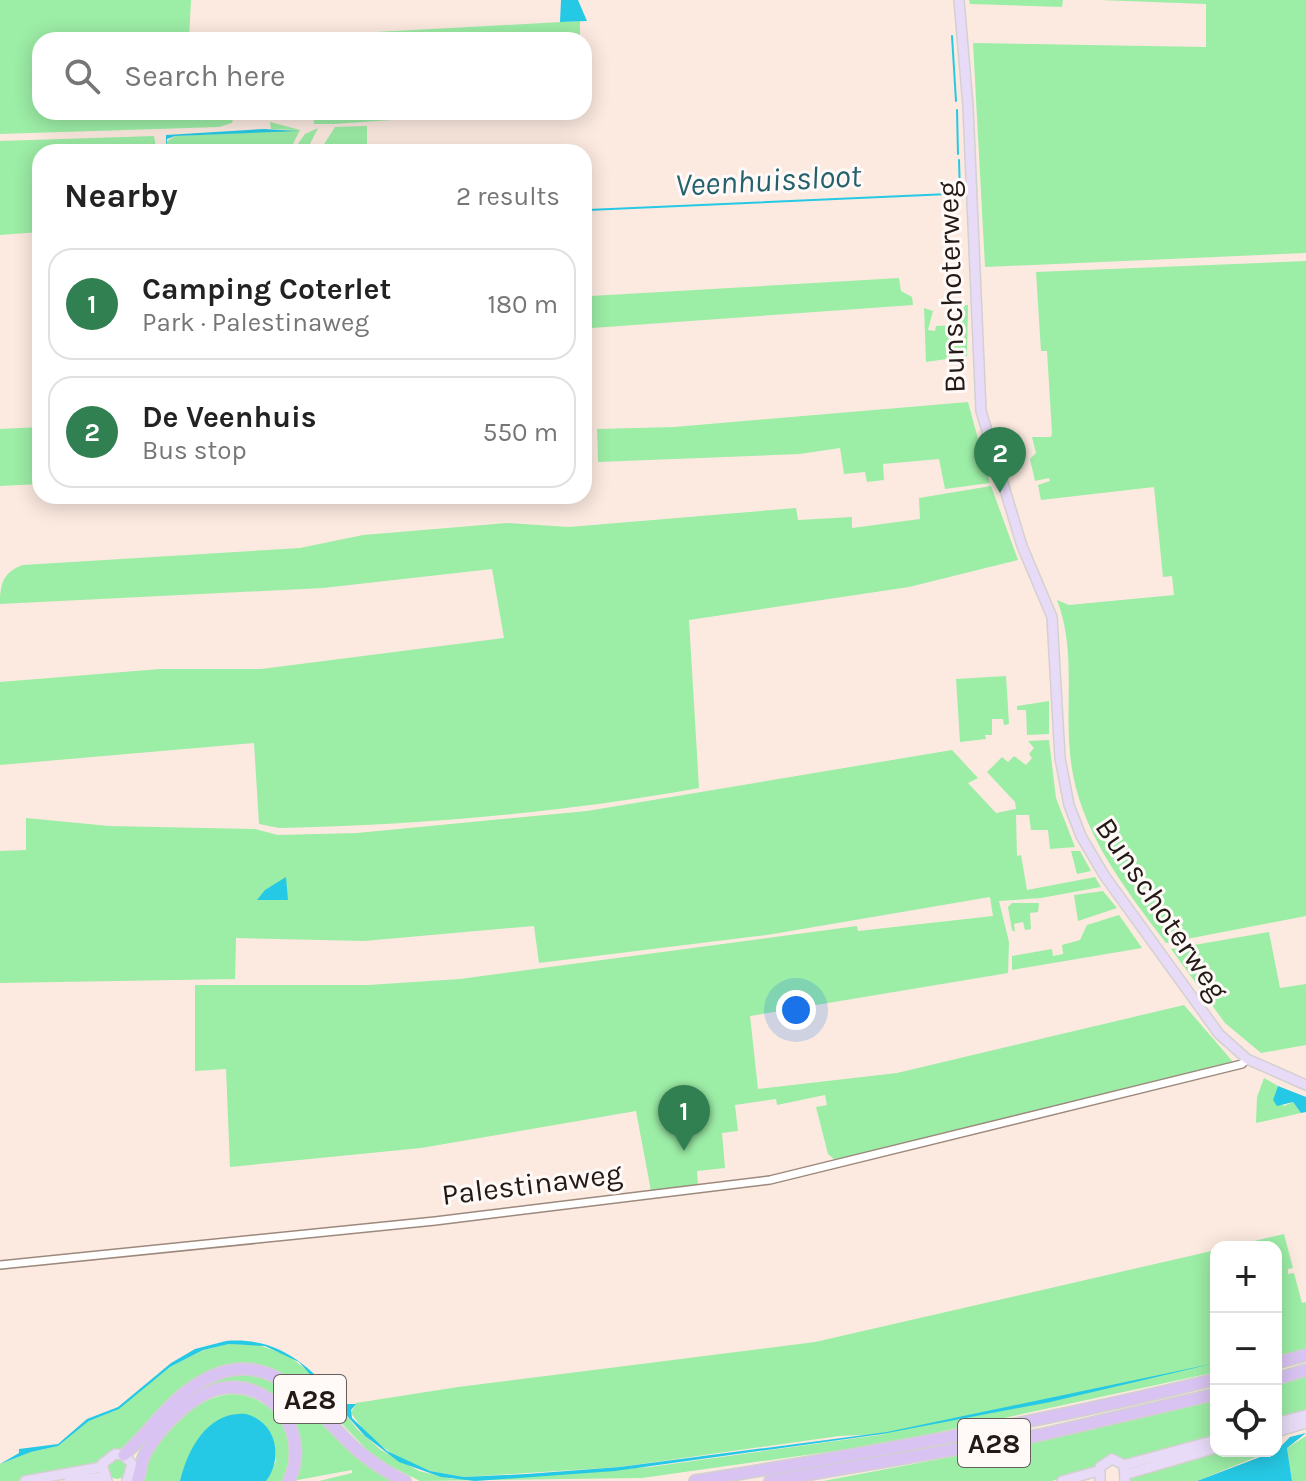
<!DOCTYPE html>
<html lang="en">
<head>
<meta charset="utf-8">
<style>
	:root { --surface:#fff; --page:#f6f6f6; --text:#222; --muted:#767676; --line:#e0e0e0; --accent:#308051 }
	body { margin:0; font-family:Karla,sans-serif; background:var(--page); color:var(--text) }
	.controls { position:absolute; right:24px; bottom:24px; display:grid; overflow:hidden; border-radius:16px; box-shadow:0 4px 20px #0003 }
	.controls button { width:72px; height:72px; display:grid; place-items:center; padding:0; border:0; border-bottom:2px solid var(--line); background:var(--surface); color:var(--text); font:40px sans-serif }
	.you { position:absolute; left:796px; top:1010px; width:28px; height:28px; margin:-20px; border:6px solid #fff; border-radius:50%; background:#1a73e8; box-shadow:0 0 0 12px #1a73e833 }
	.badge { display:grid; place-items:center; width:52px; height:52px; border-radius:50%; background:var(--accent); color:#fff; font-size:26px; font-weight:700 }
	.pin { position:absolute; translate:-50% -66px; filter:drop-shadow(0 2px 4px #0008) }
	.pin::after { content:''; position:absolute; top:42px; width:28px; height:24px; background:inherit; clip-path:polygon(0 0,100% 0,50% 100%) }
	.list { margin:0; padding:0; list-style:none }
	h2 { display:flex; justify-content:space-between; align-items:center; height:104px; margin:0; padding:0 32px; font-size:34px }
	h2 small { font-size:26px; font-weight:400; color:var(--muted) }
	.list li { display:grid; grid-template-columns:52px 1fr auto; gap:24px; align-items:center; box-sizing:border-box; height:112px; margin:0 16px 16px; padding:0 16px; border:2px solid var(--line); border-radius:24px }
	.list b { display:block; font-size:30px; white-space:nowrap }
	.list p { margin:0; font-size:26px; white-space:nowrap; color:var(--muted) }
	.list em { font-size:26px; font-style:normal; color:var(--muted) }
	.icon { flex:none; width:44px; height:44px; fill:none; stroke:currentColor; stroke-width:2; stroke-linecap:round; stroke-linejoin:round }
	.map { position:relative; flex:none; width:1306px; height:1481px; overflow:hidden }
	.search { position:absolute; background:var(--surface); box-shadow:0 4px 20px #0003; left:32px; top:32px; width:560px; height:88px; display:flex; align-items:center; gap:20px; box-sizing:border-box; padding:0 28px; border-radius:24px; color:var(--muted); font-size:30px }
	.panel { position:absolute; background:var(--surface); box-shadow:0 4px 20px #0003; left:32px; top:144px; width:560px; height:360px; border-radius:24px }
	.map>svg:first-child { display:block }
</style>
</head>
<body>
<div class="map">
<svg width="1306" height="1481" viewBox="0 0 1306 1481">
	<rect width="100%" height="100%" fill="#fceae0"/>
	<g fill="#9ceda6">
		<path d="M 0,0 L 191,0 L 189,40 L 40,40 L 40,112 L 244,113 L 234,114 L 232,123 L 219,127 L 0,134 Z"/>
		<path d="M 969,0 L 1063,0 L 1062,7 L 970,4 Z"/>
		<path d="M 1099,0 L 1306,0 L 1306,253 L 985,267 L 973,43 L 1206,47 L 1206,4 Z"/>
		<path d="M 580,21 L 580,40 L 340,40 L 339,34 Z"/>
		<path d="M 339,36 L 338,40 L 190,40 L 199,37 Z"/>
		<path d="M 313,112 L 506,112 L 334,124 L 314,124 Z"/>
		<path d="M 270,122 L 300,130 L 289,152 L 168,152 L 166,142 L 175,136 L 297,130 L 271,129 Z"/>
		<path d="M 367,126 L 367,152 L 319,152 L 335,127 Z"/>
		<path d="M 318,128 L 306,152 L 292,152 L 305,134 Z"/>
		<path d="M 154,136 L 157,152 L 40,152 L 40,232 L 0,235 L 0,141 Z"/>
		<path d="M 584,261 L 589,261 L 591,296 L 899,278 L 901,291 L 912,297 L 913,305 L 592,328 L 591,296 L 584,296 Z"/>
		<path d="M 1306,261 L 1306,916 L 1166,943 C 1123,886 1076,827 1070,753 C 1065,701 1076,649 1057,600 L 1069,605 L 1174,595 L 1172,576 L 1163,577 L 1154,487 L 1041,500 L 1038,485 L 1050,481 L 1049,478 L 1035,481 L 1030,459 L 1036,453 L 1032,437 L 1051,437 L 1052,433 L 1047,351 L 1041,351 L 1036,272 Z"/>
		<path d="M 965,305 L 968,305 L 967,356 L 926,362 L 924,308 L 933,311 L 928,330 L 935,331 L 936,326 L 962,325 L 961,313 Z"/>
		<path d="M 968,402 L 990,483 L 945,489 L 939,459 L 883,464 L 884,480 L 867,482 L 865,472 L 844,474 L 840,448 L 800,454 L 598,462 L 597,429 L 674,427 Z"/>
		<path d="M 40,427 L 40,484 L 0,486 L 0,429 Z"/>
		<path d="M 991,486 L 1018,560 L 909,587 L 689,620 L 699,788 C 561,813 419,825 279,828 L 259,824 L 254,743 L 0,765 L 0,682 L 160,669 L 261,669 L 504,638 L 492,569 L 323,588 L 0,604 C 0,584 3,572 23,565 L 300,548 L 363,535 L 507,523 L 569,527 L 796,508 L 798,520 L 852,517 L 852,528 L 920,519 L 919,498 Z"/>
		<path d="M 1006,676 L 1009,724 L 1004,725 L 1003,719 L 992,719 L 992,735 L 985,735 L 986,739 L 960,742 L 956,679 Z"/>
		<path d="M 1049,701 L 1049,734 L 1027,735 L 1026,710 L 1017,710 L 1017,706 Z"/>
		<path d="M 1049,740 L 1056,798 L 1075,847 L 1050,849 L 1048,830 L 1031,830 L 1029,815 L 1016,815 L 1017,856 L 1021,855 L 1027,890 L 1095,877 L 1101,887 L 1041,898 L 999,901 L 1009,942 L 1008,973 L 750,1016 L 758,1089 L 897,1073 L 1184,1005 L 1234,1063 L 836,1161 L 828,1154 L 816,1107 L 827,1105 L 825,1095 L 777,1105 L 776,1099 L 735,1105 L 738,1131 L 722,1133 L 725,1168 L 697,1171 L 698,1185 L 651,1191 L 636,1111 L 421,1148 L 230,1167 L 226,1069 L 195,1071 L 195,985 L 368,985 L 460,979 L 857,926 L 858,931 L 993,916 L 990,897 L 767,935 L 539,963 L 534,926 L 364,941 L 236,938 L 235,979 L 0,983 L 0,851 L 26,850 L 26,818 L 109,826 L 255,829 L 278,835 L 357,833 L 587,811 L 952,750 L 978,778 L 968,783 L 996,813 L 1016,809 L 1015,802 L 987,772 L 1002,757 L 1008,762 L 1014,756 L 1026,765 L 1032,758 L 1029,754 L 1034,748 L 1028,741 Z"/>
		<path d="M 1071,851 L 1080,851 L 1091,871 L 1077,874 Z"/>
		<path d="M 1103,891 L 1117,908 L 1078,921 L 1074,895 Z"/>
		<path d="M 1012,903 L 1039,903 L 1038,912 L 1030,913 L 1031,929 L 1025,930 L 1023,922 L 1014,924 L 1015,932 L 1012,930 L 1008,907 Z"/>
		<path d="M 1119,915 L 1142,948 L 1012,970 L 1012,956 L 1052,949 L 1053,956 L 1063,954 L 1062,945 L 1080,940 L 1087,925 Z"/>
		<path d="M 1269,932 L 1280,988 L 1306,984 L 1306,1045 L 1261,1053 L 1225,1023 L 1171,949 Z"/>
		<path d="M 1264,1078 L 1278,1086 L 1275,1096 L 1284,1106 L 1293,1102 L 1301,1113 L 1256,1123 L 1257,1097 Z"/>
		<path d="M 1284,1234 L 1293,1268 L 1288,1269 L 1288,1274 L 1294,1273 L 1302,1303 L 1306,1302 L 1306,1349 L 1276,1357 L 1276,1247 L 1229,1247 Z"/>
		<path d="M 1216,1250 L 1216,1372 L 884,1444 L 642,1478 L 420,1481 L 375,1458 L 315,1396 L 290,1377 L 269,1368 L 221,1368 L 188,1384 L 124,1450 L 109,1452 L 98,1463 L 18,1481 L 0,1481 L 0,1464 L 31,1452 L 58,1446 L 89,1421 L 114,1411 L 170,1367 L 203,1350 L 229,1344 L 259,1345 L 289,1356 L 318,1379 L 357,1429 L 381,1450 L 419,1471 L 452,1479 L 650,1467 L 886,1434 L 839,1436 L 620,1467 L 464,1477 L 430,1471 L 398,1458 L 368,1436 L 351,1413 L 356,1403 L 458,1387 L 815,1342 Z"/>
		<path d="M 245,1373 L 276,1379 L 399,1481 L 319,1481 L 352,1473 L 352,1470 L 292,1481 L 288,1415 C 216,1376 229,1374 161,1420 C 187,1394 209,1379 245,1373 Z"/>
		<path d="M 1306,1376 L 1306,1412 L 1276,1421 L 1276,1384 Z"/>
		<path d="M 232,1394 C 278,1396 302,1440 282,1481 L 266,1481 L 276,1461 L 275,1445 L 195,1445 L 180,1481 L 140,1481 C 149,1442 190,1397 232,1394 Z"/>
		<path d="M 1216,1399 L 1216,1438 L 1125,1460 L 1107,1457 L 1090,1473 L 1051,1481 L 823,1481 L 1051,1438 Z"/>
		<path d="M 1306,1436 L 1306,1481 L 1292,1481 L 1287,1448 Z"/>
		<path d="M 1216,1451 L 1271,1451 L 1197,1481 L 1129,1481 L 1132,1476 Z"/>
		<circle cx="117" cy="1469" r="10"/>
	</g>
	<g fill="#26c9e5">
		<path d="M 561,0 L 578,0 L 587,21 L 560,22 Z"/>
		<path d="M 264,129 L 298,131 L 175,136 L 167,139 L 166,152 L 166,135 Z"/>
		<path d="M 286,877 L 288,900 L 257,900 L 265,890 Z"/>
		<path d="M 1278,1086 L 1306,1097 L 1306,1112 L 1301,1113 L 1293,1102 L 1277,1106 L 1273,1100 Z"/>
		<path d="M 226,1341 C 278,1337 310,1365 341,1404 L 356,1404 L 351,1410 L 352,1418 L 387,1451 L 430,1471 L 464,1477 L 527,1474 L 620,1467 L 887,1432 L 1216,1363 L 1050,1402 L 882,1434 L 615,1471 L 475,1481 L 441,1477 L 399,1462 L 365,1436 L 299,1362 L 265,1346 L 229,1344 L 203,1350 L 170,1367 L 119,1409 L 89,1421 L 58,1446 L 31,1452 L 0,1464 L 19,1453 L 19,1449 L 58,1444 L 87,1419 L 118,1407 L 171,1363 L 195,1349 Z"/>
		<path d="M 246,1414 C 276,1422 284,1457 266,1481 L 180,1481 C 188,1448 208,1411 246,1414 Z"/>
		<path d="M 1306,1433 L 1287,1448 L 1292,1481 L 1197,1481 L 1276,1451 L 1290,1437 Z"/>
	</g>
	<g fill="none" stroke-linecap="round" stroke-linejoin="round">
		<g stroke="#26c9e5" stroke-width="2">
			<path d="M 952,36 L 956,101"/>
			<path d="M 957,110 L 958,154"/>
			<path d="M 953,194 L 960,194 L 959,160"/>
			<path d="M 588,210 L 949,194"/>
		</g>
		<g stroke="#9d887c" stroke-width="10">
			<path id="minor" d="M 0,1265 L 435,1221 L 770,1180 L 1242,1064 L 1247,1059"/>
		</g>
		<g stroke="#d3d1d0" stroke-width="12">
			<g id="major">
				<path d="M 959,0 L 968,106 L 981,411 L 1022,546 L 1052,617 L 1060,758 L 1069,805 L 1081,836 L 1104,875 L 1219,1034 L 1247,1059 L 1306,1085"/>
				<path d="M 1276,1423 L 1306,1415"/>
				<path d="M 1276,1432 L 1306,1423"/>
				<path d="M 1124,1465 L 1216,1440"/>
				<path d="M 1127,1474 L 1216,1448"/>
				<path d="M 25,1481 L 102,1467"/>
				<path d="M 69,1481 L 103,1477"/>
				<path d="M 107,1481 L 102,1464 L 115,1454 L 124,1455 L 132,1464 L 127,1481"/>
				<path d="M 1062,1481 L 1098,1471"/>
				<path d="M 1100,1481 L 1100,1467 L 1112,1459 L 1124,1465 L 1125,1481"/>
			</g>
		</g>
		<g stroke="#d3d1d0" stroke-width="14">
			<g id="highway">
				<path d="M 1276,1363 L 1306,1355"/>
				<path d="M 1276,1379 L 1306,1370"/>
				<path d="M 124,1455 C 148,1433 167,1404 194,1386 C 267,1337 308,1404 354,1447 C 369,1461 386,1472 405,1481"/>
				<path d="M 137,1481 C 142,1471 140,1461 146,1452 C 160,1428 188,1399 214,1390 C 270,1374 312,1432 289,1481"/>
				<path d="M 695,1481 C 870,1453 1044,1422 1216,1379"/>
				<path d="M 770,1481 L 1040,1435 L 1216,1394"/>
			</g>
		</g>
		<use href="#minor" stroke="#fff" stroke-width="7"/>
		<use href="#major" stroke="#e8dbf7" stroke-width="9"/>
		<use href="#highway" stroke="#d9c3f2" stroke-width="11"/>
	</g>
	<g text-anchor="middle" stroke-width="6" stroke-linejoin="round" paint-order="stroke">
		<g fill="#fffaf8" stroke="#655d5a" stroke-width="2">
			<rect x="274" y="1375" width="72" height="48" rx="6"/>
			<rect x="958" y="1419" width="72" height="48" rx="6"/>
		</g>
		<g font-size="28" font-weight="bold" fill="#231a16">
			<text x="310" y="1409">A28</text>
			<text x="994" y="1453">A28</text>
		</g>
		<g font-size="30" fill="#231a16" stroke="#fffaf8">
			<text transform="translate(951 287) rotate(-92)" y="10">Bunschoterweg</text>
			<text transform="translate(1162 909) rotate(56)" y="10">Bunschoterweg</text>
			<text transform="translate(532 1184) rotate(-7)" y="10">Palestinaweg</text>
		</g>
		<g font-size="32" font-style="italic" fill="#25616d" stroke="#fffaf8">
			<text transform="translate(768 180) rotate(-3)" y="11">Veenhuissloot</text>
		</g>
	</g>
</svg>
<div class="controls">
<button>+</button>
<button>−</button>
<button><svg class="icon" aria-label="locate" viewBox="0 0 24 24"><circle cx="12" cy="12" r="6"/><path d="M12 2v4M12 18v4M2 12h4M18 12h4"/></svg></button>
</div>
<div class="you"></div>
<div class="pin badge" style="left:684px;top:1151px">1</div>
<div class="pin badge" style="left:1000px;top:493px">2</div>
<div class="search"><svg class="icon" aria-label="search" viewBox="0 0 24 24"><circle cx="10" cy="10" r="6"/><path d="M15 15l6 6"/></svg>Search here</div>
<section class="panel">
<h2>Nearby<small>2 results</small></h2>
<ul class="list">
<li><span class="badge">1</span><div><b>Camping Coterlet</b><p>Park · Palestinaweg</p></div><em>180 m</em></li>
<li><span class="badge">2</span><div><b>De Veenhuis</b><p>Bus stop</p></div><em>550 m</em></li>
</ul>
</section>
</div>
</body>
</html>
